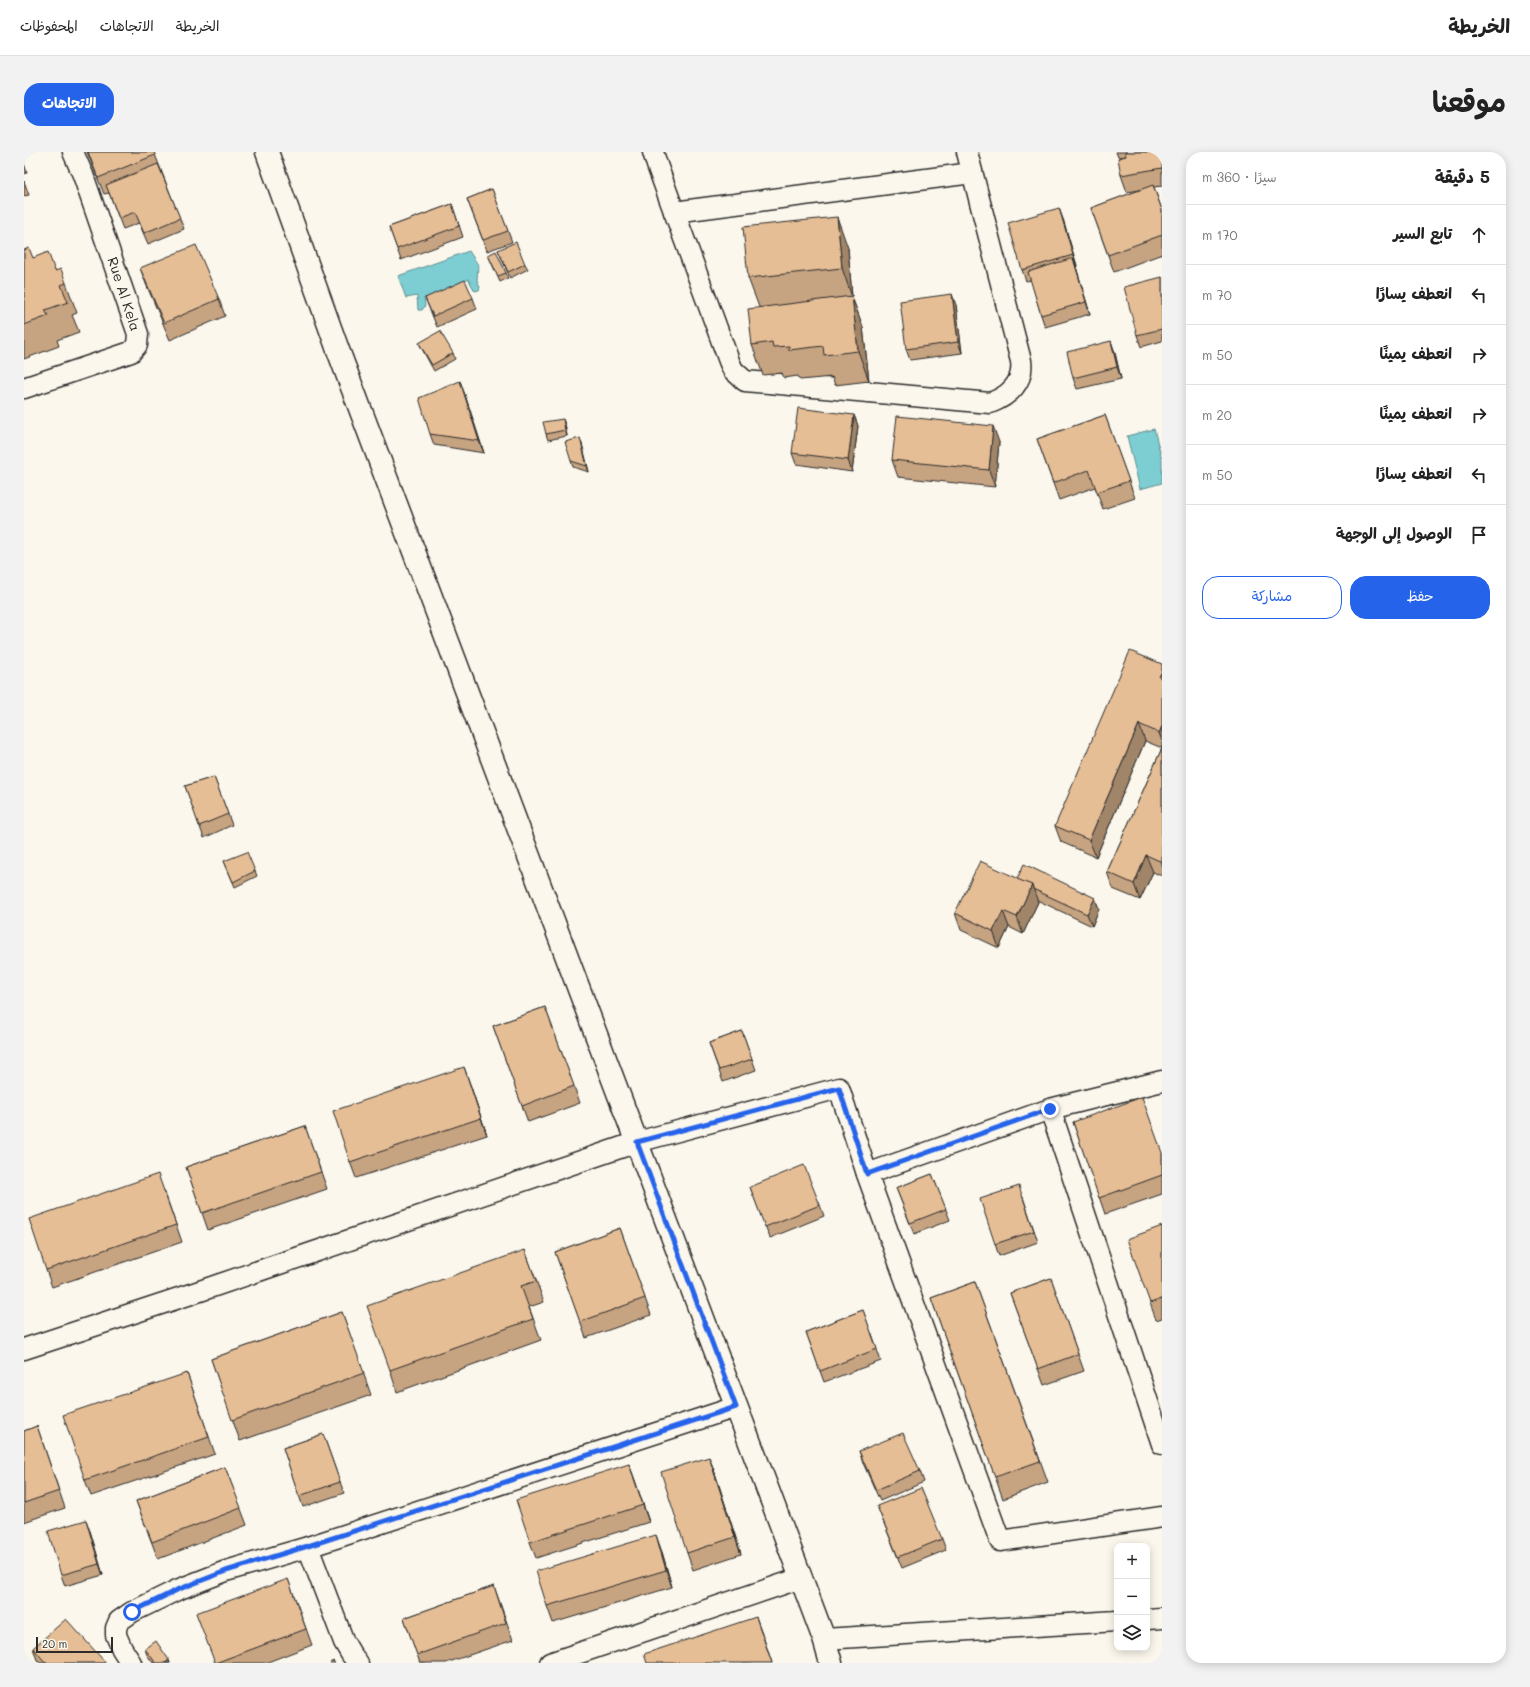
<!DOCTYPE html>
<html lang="ar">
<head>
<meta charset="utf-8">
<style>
	:root { --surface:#fff; --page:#f2f2f2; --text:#222; --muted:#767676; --line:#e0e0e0; --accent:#2563eb }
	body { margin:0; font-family:Mali,"Playpen Sans Arabic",sans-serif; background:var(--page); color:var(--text); direction:rtl }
	.controls { position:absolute; right:12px; bottom:12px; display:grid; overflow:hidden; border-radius:8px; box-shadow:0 2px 10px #0003 }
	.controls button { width:36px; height:36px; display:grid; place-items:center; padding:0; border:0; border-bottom:1px solid var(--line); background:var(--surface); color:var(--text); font:20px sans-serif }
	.scale { position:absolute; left:12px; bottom:10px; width:77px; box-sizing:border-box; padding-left:4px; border:2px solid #2b2b2b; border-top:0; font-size:11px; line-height:14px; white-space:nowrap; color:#2b2b2b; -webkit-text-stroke:3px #fbf7ec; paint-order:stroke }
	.stop { position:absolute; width:12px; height:12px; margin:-9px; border:3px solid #2563eb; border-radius:50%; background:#fff }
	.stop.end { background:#2563eb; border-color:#fff; box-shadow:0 1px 4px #0008 }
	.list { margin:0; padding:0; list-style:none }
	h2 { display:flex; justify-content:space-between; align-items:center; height:52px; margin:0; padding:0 16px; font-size:17px }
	h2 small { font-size:13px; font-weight:400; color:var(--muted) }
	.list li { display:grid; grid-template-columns:26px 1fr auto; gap:12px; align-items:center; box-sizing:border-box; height:60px; padding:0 16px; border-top:1px solid var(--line) }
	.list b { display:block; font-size:15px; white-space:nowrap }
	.list em { font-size:13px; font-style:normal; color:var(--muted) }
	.actions { display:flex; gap:8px; padding:12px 16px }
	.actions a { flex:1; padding:9px 0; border:1px solid var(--accent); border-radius:16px; text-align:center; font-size:14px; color:var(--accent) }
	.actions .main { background:var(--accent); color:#fff }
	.icon { flex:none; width:22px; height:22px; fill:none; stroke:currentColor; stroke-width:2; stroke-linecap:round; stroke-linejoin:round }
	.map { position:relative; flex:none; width:1138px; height:1511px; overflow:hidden; direction:ltr; border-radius:16px }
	header { display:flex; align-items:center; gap:24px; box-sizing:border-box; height:56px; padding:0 20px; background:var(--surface); border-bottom:1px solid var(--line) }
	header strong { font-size:19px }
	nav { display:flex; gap:22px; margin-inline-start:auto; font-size:14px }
	.intro { display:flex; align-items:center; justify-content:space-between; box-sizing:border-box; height:96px; padding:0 24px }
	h1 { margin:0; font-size:28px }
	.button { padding:10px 18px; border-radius:16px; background:var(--accent); color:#fff; font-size:14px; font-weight:700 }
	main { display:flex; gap:24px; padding:0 24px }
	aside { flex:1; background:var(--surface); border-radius:16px; box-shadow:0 2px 10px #0003 }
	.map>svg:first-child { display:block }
</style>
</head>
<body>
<header>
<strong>الخريطة</strong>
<nav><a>الخريطة</a><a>الاتجاهات</a><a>المحفوظات</a></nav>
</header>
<div class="intro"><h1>موقعنا</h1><a class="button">الاتجاهات</a></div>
<main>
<aside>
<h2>5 دقيقة<small>سيرًا · 360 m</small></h2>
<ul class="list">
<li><svg class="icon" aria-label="ahead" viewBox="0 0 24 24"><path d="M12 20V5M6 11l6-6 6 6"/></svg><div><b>تابع السير</b></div><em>170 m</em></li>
<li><svg class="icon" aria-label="left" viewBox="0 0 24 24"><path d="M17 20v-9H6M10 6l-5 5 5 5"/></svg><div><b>انعطف يسارًا</b></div><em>70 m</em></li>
<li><svg class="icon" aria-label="right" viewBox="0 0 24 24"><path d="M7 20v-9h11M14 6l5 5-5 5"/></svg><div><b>انعطف يمينًا</b></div><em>50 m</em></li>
<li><svg class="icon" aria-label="right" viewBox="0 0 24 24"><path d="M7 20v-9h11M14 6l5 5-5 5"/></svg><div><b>انعطف يمينًا</b></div><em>20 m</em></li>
<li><svg class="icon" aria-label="left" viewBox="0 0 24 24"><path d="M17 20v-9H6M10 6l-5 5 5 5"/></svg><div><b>انعطف يسارًا</b></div><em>50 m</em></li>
<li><svg class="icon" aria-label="arrive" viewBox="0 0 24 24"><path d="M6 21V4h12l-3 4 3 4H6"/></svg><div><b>الوصول إلى الوجهة</b></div></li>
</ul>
<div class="actions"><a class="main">حفظ</a><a>مشاركة</a></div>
</aside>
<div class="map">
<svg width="1138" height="1511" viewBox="0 0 1138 1511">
	<rect width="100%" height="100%" fill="#fbf7ec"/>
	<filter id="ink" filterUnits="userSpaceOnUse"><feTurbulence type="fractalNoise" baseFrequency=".025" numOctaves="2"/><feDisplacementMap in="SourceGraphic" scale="8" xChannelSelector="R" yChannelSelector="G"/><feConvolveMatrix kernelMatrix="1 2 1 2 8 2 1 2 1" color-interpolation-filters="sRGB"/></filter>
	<g filter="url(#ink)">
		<g fill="#7dced3" stroke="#5c8d90">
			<path d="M 445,99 L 454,113 L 453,128 L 456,135 L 455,138 L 451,139 L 444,127 L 423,142 L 400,146 L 401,154 L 398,158 L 394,158 L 393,144 L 382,146 L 374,124 Z"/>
			<path d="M 1130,277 L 1138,308 L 1138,331 L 1116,337 L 1103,284 Z"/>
		</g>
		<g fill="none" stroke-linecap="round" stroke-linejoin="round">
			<g stroke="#2b2b2b" stroke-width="23">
				<g id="minor">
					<path d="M 629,0 L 633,13 L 705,209 L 709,218 L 721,229 L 966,251 C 985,244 1000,230 997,209 L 943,0"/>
					<path d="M 650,60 L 948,21"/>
					<path d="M 0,236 L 107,200 L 113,193 L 114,182 L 59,23 L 49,0"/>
					<path d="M 1026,957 L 1138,1292"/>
					<path d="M 843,1022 L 1026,957 L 1138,929"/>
					<path d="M 0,1197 L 170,1141 L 613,990 L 815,936 L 843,1022 L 976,1389 L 1138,1365"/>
					<path d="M 284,1395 L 320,1490 L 327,1502 L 334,1511"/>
					<path d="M 1123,1467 L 1138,1466"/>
					<path d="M 800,1487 L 1093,1469"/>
					<path d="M 107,1511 L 98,1497 L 92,1483 L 92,1476 L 95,1469 L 108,1460 L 153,1438 L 202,1419 L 284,1395 L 712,1255"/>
					<path d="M 526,1511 L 777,1426"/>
				</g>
			</g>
			<g stroke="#2b2b2b" stroke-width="25">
				<path id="tertiary" d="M 243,0 L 314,198 L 800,1487 L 807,1511"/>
			</g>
			<use href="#minor" stroke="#fbf7ec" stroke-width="20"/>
			<use href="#tertiary" stroke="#fbf7ec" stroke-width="22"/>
		</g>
		<g fill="#c6a381" stroke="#2b2b2b">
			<path d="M 63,0 L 130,0 L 160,77 L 124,92 L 115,71 L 99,77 L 85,41 L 80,42 Z"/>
			<path d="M 1092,0 L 1138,0 L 1138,34 L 1130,35 L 1138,58 L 1138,102 L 1090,120 L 1067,56 L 1116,38 L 1103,40 L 1097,23 L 1102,4 L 1094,5 Z"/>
			<path d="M 0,11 L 3,21 L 0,22 Z"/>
			<path d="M 0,29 L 5,43 L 0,44 Z"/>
			<path d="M 468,37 L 488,90 L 463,99 L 443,47 Z"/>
			<path d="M 428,52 L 439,85 L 377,108 L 365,75 Z"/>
			<path d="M 1039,67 L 1053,114 L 1052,115 L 1066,162 L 1021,175 L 1017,163 L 1007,128 L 1002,129 L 998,118 Z"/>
			<path d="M 824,96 L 828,145 L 839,175 L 845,229 L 811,233 L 808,225 L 776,228 L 774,224 L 760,226 L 758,221 L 739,223 L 728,193 L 735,155 L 724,126 Z"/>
			<path d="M 0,98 L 9,106 L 31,119 L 42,131 L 53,161 L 48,163 L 55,180 L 33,188 L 35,194 L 0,207 Z"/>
			<path d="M 474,98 L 501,112 L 504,117 L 486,126 Z"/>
			<path d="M 464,103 L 482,121 L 484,126 L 476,130 Z"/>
			<path d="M 116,116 L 195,147 L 201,164 L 146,188 L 122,132 Z"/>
			<path d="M 1138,125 L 1138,189 L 1117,195 L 1113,183 Z"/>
			<path d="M 401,146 L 449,146 L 453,157 L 413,175 Z"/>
			<path d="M 932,153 L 938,201 L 886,208 L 882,197 Z"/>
			<path d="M 1087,189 L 1091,201 L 1097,227 L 1053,237 L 1049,226 Z"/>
			<path d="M 395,191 L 429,201 L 431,207 L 410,219 L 398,197 Z"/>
			<path d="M 440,240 L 460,301 L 410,293 L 406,282 Z"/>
			<path d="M 830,263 L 834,274 L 828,320 L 772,312 L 768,301 Z"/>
			<path d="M 1081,263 L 1111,346 L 1079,357 L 1071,335 L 1035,348 L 1013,287 Z"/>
			<path d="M 541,272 L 543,284 L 524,288 L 522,282 Z"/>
			<path d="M 975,290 L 971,335 L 874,325 L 868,308 Z"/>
			<path d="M 558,292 L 565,320 L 549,315 L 547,309 Z"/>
			<path d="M 1138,512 L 1138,724 L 1129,720 L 1116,748 L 1089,737 L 1083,720 L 1138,596 L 1121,589 L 1072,705 L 1037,690 L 1031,674 Z"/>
			<path d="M 190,625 L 208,673 L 180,686 L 161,634 Z"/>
			<path d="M 200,709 L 231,719 L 233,724 L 211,735 Z"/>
			<path d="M 993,727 L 1071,746 L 1075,757 L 1068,774 L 1013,748 L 1014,750 L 999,782 L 985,775 L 975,796 L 937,778 L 931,761 Z"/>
			<path d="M 521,855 L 556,951 L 504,970 L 469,874 Z"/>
			<path d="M 718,879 L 732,918 L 699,930 L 685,891 Z"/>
			<path d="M 446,932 L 463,983 L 332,1026 L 326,1010 Z"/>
			<path d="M 1049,970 L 1138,1001 L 1138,1042 L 1081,1062 Z"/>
			<path d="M 281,974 L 303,1037 L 184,1078 L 162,1015 Z"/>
			<path d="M 908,1022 L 926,1068 L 890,1082 L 872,1036 Z"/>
			<path d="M 726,1035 L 796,1053 L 800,1064 L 746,1086 Z"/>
			<path d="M 140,1038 L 158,1090 L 28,1135 L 22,1118 Z"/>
			<path d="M 999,1045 L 1014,1090 L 975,1104 L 971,1092 Z"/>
			<path d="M 1138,1074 L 1138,1166 L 1132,1168 L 1126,1151 Z"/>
			<path d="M 596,1076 L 627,1163 L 562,1186 L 531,1100 Z"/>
			<path d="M 501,1098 L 520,1150 L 505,1155 L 517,1188 L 373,1240 L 366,1218 Z"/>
			<path d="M 1027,1126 L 1060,1219 L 1020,1233 L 986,1141 Z"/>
			<path d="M 951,1130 L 1024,1330 L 979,1347 L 907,1146 Z"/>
			<path d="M 839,1158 L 857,1209 L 800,1230 L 782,1180 Z"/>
			<path d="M 318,1160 L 347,1243 L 216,1289 L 187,1207 Z"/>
			<path d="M 163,1221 L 191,1302 L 67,1344 L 61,1328 Z"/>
			<path d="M 13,1274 L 41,1356 L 0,1370 L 0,1279 Z"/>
			<path d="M 299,1282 L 320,1341 L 279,1355 L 259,1296 Z"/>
			<path d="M 835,1299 L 896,1319 L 900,1330 L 856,1349 L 839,1311 Z"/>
			<path d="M 685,1305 L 691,1321 L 717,1402 L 669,1418 L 663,1401 Z"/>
			<path d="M 605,1312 L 625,1370 L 512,1406 L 506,1390 Z"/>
			<path d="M 201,1315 L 223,1373 L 134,1407 L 112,1349 Z"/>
			<path d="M 853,1354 L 918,1387 L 922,1398 L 878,1416 Z"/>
			<path d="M 66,1379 L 79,1423 L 41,1434 L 37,1423 Z"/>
			<path d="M 638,1400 L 648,1435 L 529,1471 L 523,1454 Z"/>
			<path d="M 264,1427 L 288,1493 L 241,1511 L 191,1511 Z"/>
			<path d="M 470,1434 L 489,1488 L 422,1511 L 396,1511 L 380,1466 Z"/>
			<path d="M 9,1496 L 82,1511 L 16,1511 L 13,1508 Z"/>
			<path d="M 121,1497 L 145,1508 L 146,1511 L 129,1511 L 123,1503 Z"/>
		</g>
		<g fill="#a18569" stroke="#2b2b2b">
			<path d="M 1035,56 L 1039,67 L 1053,114 L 1049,103 Z"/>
			<path d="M 813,65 L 824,96 L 828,145 L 839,175 L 845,229 L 834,199 L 828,145 L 818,116 Z"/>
			<path d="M 1049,106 L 1053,118 L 1066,162 L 1062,150 Z"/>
			<path d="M 928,142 L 932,153 L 938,201 L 934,190 Z"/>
			<path d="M 1087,189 L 1091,201 L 1097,227 L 1093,215 Z"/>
			<path d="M 436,229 L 440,240 L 460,301 L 455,289 Z"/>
			<path d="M 830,263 L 834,274 L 828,320 L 824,308 Z"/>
			<path d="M 539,267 L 541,272 L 543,284 L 541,278 Z"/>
			<path d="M 969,274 L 975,290 L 971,335 L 965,318 Z"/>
			<path d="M 556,286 L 558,292 L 565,320 L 563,314 Z"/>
			<path d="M 1138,519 L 1138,532 L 1135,525 Z"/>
			<path d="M 1115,572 L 1121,589 L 1072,705 L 1065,688 Z"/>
			<path d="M 1138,574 L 1138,589 L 1135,581 Z"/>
			<path d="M 1122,703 L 1129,720 L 1116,748 L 1110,732 Z"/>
			<path d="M 1008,733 L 1014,750 L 999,782 L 993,765 Z"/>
			<path d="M 1071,746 L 1075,757 L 1068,774 L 1063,762 Z"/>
			<path d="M 979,759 L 985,775 L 975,796 L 969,779 Z"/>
			<path d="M 440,915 L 446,932 L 463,983 L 457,966 Z"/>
			<path d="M 685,1305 L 691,1321 L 717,1402 L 711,1385 Z"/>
			<path d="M 605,1312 L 611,1328 L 625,1370 L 619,1353 Z"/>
			<path d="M 62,1368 L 66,1379 L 79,1423 L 75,1412 Z"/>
			<path d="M 632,1383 L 638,1400 L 648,1435 L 642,1418 Z"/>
			<path d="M 732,1465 L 738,1481 L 748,1511 Z"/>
			<path d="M 145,1508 L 146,1511 L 141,1511 Z"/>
		</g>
		<g fill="#e6be96" stroke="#2b2b2b">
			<path d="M 64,0 L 130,0 L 131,3 L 74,26 Z"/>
			<path d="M 1101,0 L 1138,0 L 1138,16 L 1097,23 L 1094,6 L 1102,4 Z"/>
			<path d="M 134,12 L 156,66 L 120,81 L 111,60 L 95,66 L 82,33 Z"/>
			<path d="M 1129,33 L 1138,58 L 1138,83 L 1084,103 L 1067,56 Z"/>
			<path d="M 468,37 L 484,79 L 459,88 L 443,47 Z"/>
			<path d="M 428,52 L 435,74 L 373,97 L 365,75 Z"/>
			<path d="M 1035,56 L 1049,103 L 998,118 L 984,71 Z"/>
			<path d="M 813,65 L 818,116 L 724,126 L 719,75 Z"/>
			<path d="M 492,90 L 501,112 L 484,120 L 474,98 Z"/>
			<path d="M 172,93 L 195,147 L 140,171 L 116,116 Z"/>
			<path d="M 5,96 L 9,106 L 24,100 L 31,119 L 37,117 L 42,131 L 37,133 L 44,150 L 21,158 L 24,164 L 0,173 L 0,98 Z"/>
			<path d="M 472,99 L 482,121 L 474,124 L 464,103 Z"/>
			<path d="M 1049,106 L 1062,150 L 1017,163 L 1004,120 Z"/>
			<path d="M 1138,125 L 1138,177 L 1113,183 L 1100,135 Z"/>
			<path d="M 441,128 L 449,146 L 409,164 L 401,146 Z"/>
			<path d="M 928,142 L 934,190 L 882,197 L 876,149 Z"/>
			<path d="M 828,144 L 834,199 L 800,203 L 799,194 L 765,198 L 765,194 L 749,195 L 748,190 L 728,193 L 724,157 Z"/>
			<path d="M 416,179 L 429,201 L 408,213 L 395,191 Z"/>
			<path d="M 1087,189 L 1093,215 L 1049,226 L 1043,200 Z"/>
			<path d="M 436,229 L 455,289 L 406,282 L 395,246 Z"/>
			<path d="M 774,256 L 830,263 L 824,308 L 768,301 Z"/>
			<path d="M 1081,263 L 1105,329 L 1073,340 L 1065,318 L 1029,331 L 1013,287 Z"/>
			<path d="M 873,264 L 969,274 L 965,318 L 868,308 Z"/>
			<path d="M 539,267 L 541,278 L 522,282 L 519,270 Z"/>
			<path d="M 556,286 L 563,314 L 547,309 L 541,290 Z"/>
			<path d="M 1106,499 L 1138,512 L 1138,519 L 1135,525 L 1138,526 L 1138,574 L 1135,581 L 1115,572 L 1065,688 L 1031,674 Z"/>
			<path d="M 1138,596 L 1138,710 L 1122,703 L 1110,732 L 1083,720 Z"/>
			<path d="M 190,625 L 204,662 L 175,674 L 161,634 Z"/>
			<path d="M 223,700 L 231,719 L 209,730 L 200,709 Z"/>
			<path d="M 956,709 L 1008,733 L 993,765 L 979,759 L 969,779 L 931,761 Z"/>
			<path d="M 1000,712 L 1071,746 L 1063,762 L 1009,737 L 1008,733 L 993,727 Z"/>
			<path d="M 521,855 L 550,934 L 498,954 L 469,874 Z"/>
			<path d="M 718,879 L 728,907 L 695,918 L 685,891 Z"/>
			<path d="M 440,915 L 457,966 L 326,1010 L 309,959 Z"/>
			<path d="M 1118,945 L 1138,1001 L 1138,1023 L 1075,1046 L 1049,970 Z"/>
			<path d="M 281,974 L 297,1020 L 178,1061 L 162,1015 Z"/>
			<path d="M 780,1013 L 796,1053 L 741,1075 L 726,1035 Z"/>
			<path d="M 134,1022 L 152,1073 L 22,1118 L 5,1067 Z"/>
			<path d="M 908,1022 L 922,1057 L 886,1071 L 872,1036 Z"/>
			<path d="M 995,1034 L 1010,1079 L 971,1092 L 956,1047 Z"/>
			<path d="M 1138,1074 L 1138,1147 L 1126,1151 L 1103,1087 Z"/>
			<path d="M 596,1076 L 621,1146 L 556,1170 L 531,1100 Z"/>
			<path d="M 501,1098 L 512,1129 L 497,1134 L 509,1167 L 366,1218 L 343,1154 Z"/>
			<path d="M 1027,1126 L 1054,1202 L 1014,1217 L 986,1141 Z"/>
			<path d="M 951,1130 L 1016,1309 L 971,1325 L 907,1146 Z"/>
			<path d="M 839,1158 L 853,1197 L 796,1219 L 782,1180 Z"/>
			<path d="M 318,1160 L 340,1221 L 208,1268 L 187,1207 Z"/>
			<path d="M 163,1221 L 185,1285 L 61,1328 L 39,1263 Z"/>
			<path d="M 13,1274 L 35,1339 L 0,1351 L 0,1279 Z"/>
			<path d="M 879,1281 L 896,1319 L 852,1338 L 835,1299 Z"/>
			<path d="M 299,1282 L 316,1330 L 275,1344 L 259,1296 Z"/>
			<path d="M 685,1305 L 711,1385 L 663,1401 L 637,1320 Z"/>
			<path d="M 605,1312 L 619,1353 L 506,1390 L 492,1348 Z"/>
			<path d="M 201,1315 L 217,1356 L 128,1390 L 112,1349 Z"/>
			<path d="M 897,1336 L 918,1387 L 874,1405 L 853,1354 Z"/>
			<path d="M 62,1368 L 75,1412 L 37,1423 L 24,1379 Z"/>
			<path d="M 632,1383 L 642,1418 L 523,1454 L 512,1419 Z"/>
			<path d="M 264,1427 L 282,1477 L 191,1511 L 172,1461 Z"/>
			<path d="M 470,1434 L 482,1471 L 393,1503 L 380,1466 Z"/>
			<path d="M 732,1465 L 748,1511 L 623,1511 L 620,1502 Z"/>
			<path d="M 42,1467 L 82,1511 L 22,1511 L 9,1496 Z"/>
			<path d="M 132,1489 L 145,1508 L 141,1511 L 132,1511 L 121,1497 Z"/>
			<path d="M 309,1509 L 311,1511 L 306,1511 Z"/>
		</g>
	</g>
	<g fill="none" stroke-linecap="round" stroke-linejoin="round" filter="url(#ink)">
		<path stroke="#2563eb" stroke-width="5" d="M 108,1460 L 153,1438 L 202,1419 L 284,1394 L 712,1255 L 613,990 L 815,936 L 843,1022 L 1026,957"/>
	</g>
	<g text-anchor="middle" stroke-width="3" stroke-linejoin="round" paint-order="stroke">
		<g font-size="14" fill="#2b2b2b" stroke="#fbf7ec">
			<text transform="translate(100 142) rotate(72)" y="5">Rue Al Kela</text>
		</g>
	</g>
</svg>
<div class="controls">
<button>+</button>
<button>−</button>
<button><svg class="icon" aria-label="layers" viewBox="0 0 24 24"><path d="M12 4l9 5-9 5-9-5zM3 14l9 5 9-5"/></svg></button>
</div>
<div class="scale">20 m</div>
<div class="stop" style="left:108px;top:1460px"></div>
<div class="stop end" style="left:1026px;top:957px"></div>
</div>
</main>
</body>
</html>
